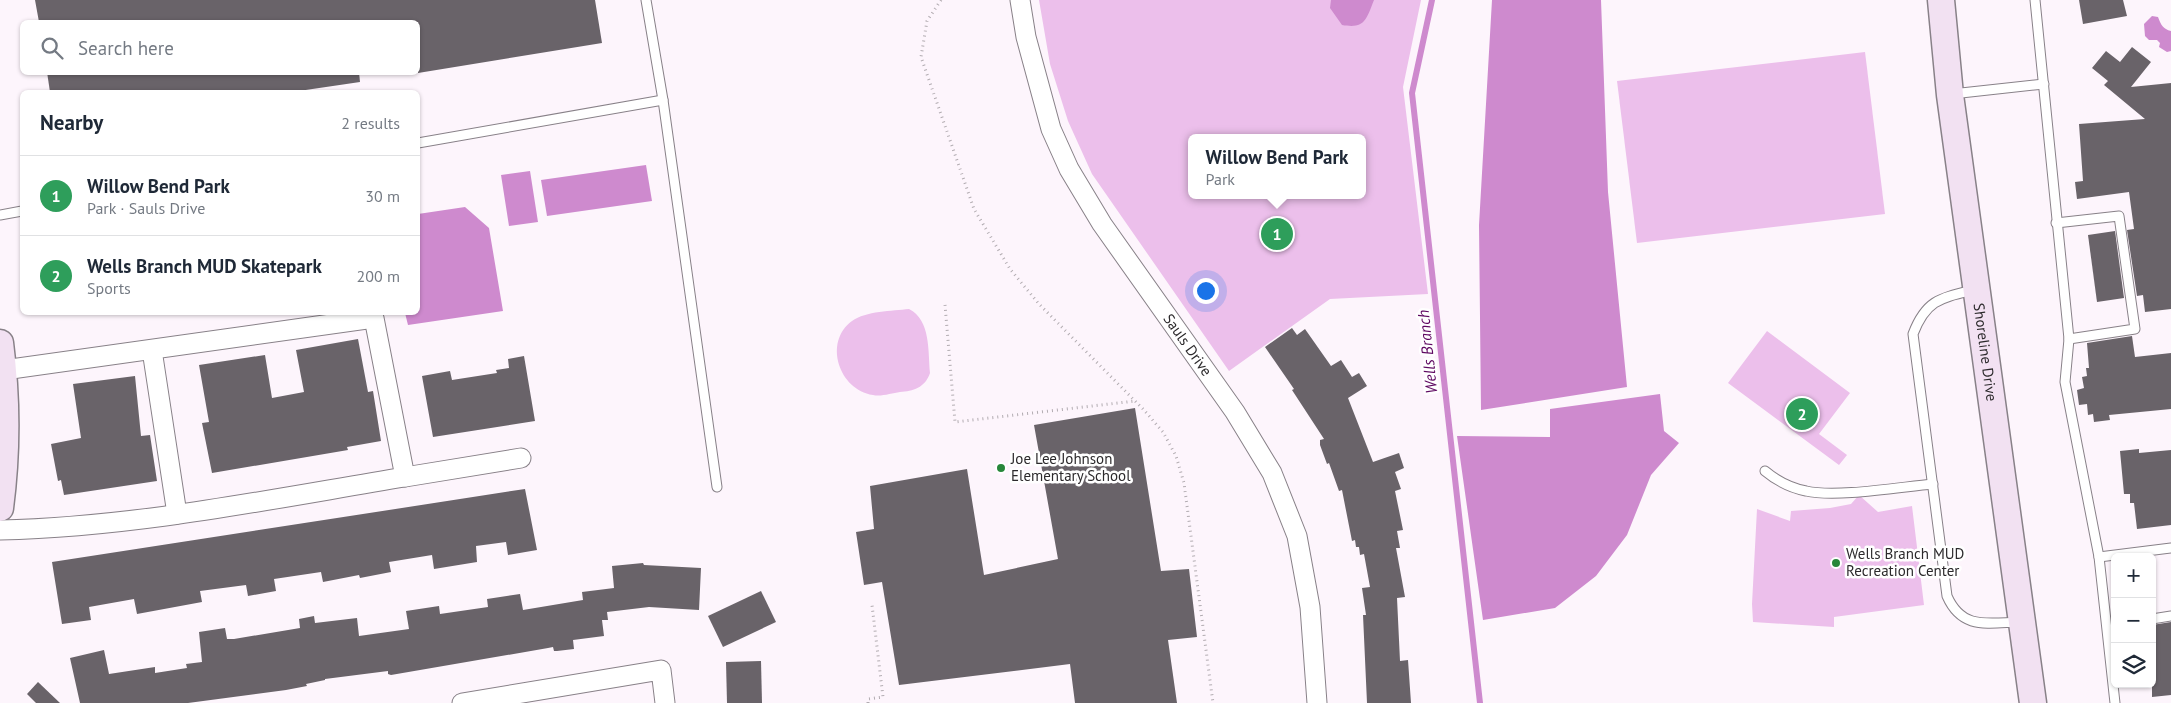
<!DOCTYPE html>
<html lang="en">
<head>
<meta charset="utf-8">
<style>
	:root { --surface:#fff; --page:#f6f6f7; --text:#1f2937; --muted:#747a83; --line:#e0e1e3; --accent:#2563eb }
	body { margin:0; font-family:"PT Sans",sans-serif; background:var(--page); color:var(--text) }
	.controls { position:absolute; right:15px; bottom:15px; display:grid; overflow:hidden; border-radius:8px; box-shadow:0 1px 4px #0004 }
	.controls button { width:45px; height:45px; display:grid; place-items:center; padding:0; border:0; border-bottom:1px solid var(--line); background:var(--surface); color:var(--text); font:25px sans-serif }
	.you { position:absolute; left:1205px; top:290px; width:18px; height:18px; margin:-12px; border:4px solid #fff; border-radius:50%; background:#1a73e8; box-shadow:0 0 0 8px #1a73e833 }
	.badge { display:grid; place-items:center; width:32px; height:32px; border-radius:50%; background:var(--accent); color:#fff; font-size:16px; font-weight:700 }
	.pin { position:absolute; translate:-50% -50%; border:2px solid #fff; box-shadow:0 1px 5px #0006 }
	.popup { position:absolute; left:1188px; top:134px; width:178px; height:65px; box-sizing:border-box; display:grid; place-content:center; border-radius:8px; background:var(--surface); filter:drop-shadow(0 1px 4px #0005); font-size:16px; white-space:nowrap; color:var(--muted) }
	.popup b { font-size:19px; color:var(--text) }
	.popup::after { content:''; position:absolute; left:50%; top:100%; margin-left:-10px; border:10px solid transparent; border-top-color:var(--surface) }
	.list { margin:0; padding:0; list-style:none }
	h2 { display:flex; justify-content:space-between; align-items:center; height:65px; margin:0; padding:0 20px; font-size:21px }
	h2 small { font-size:16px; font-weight:400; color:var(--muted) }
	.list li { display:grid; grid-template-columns:32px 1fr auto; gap:15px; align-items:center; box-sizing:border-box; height:80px; padding:0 20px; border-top:1px solid var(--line) }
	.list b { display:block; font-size:19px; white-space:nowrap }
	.list p { margin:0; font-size:16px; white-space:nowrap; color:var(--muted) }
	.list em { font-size:16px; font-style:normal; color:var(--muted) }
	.icon { flex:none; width:28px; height:28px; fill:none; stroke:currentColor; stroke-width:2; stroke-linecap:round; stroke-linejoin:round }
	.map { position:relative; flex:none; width:2171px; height:703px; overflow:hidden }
	.search { position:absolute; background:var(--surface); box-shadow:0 1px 4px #0004; left:20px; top:20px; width:400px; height:55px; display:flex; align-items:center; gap:12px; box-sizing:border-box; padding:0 18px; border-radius:8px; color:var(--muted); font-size:19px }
	.panel { position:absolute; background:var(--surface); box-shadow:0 1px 4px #0004; left:20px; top:90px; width:400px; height:225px; border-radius:8px }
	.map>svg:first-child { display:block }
</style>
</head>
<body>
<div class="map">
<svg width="2171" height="703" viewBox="0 0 2171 703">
	<rect width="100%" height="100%" fill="#fdf5fc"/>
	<g fill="#ecbfeb" fill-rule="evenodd">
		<path d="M 1039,0 L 1421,0 L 1403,87 L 1428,294 L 1330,299 L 1229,371 L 1092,174 L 1068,121 L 1050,64 ZM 1192,138 L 1362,138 L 1362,195 L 1192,195 Z"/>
		<path d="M 1865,52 L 1885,214 L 1637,243 L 1617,81 Z"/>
		<path d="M 909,309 C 931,320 928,352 930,373 C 925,388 913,391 900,392 C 892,393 881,397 873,395 C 839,390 823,342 852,321 C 866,311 892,311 909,309 Z"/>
		<path d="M 1767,331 L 1850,393 L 1819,434 L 1847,455 L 1839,465 L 1728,383 Z"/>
		<path d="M 1859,495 L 1878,512 L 1912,506 L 1924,605 L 1834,617 L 1834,627 L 1753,622 L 1752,604 L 1757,509 L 1790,521 L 1791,511 L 1830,508 L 1851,504 Z"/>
	</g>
	<g fill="#ce8ace">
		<path d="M 1331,0 L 1374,0 C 1366,20 1365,29 1342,25 L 1330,8 Z"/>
		<path d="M 1492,0 L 1601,0 L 1608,192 L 1627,387 L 1481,410 L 1479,225 Z"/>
		<path d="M 2152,16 L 2158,17 C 2161,25 2163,29 2171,31 L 2171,51 L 2167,52 L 2159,47 L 2160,43 L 2157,40 L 2149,40 L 2145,36 L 2144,24 Z"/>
		<path d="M 646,165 L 652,201 L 547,216 L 541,180 Z"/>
		<path d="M 530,171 L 538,222 L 509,226 L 501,175 Z"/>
		<path d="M 465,207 L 489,228 L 503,311 L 408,325 L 405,313 L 418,312 L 418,214 Z"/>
		<path d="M 1660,394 L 1664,431 L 1679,443 L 1651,475 L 1627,535 L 1596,576 L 1555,608 L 1483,620 L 1457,436 L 1550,437 L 1550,409 Z"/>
	</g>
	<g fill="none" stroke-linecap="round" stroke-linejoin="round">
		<path stroke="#ce8ace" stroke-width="6" d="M 1432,0 L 1412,93 L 1480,703"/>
	</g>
	<g fill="#696369">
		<path d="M 35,0 L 595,0 L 602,43 L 418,73 L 418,22 L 39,22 Z"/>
		<path d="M 2079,0 L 2123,0 L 2127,16 L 2083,24 Z"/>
		<path d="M 2132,47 L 2151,62 L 2131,87 L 2171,83 L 2171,309 L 2145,312 L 2143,295 L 2137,296 L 2127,230 L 2134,229 L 2129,192 L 2077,199 L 2075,182 L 2083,181 L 2079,124 L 2145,119 L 2104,85 L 2108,81 L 2092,68 L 2106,51 L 2120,62 Z"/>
		<path d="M 47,72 L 359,72 L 360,82 L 292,92 L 50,92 Z"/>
		<path d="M 2115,231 L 2124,298 L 2097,302 L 2088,235 Z"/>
		<path d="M 1292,328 L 1297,335 L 1305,329 L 1331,366 L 1341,360 L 1352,377 L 1359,373 L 1367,386 L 1348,398 L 1373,462 L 1399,453 L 1404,468 L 1395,472 L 1401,489 L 1395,491 L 1403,530 L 1397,531 L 1400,548 L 1396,548 L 1405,597 L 1397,598 L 1400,661 L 1408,660 L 1411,703 L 1367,703 L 1363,615 L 1366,615 L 1362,588 L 1370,587 L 1364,554 L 1360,555 L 1359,547 L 1356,547 L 1355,540 L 1352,541 L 1342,490 L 1339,491 L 1329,463 L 1327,464 L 1320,445 L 1320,440 L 1324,439 L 1292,390 L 1294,389 L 1265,347 Z"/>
		<path d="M 2132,336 L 2135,357 L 2171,353 L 2171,409 L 2109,415 L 2110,420 L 2094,422 L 2093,414 L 2088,415 L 2087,404 L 2079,405 L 2077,390 L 2084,388 L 2082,377 L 2087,376 L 2086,368 L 2089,368 L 2087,343 Z"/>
		<path d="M 358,339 L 368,392 L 373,391 L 381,441 L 347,447 L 348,450 L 212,473 L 202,423 L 209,422 L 199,365 L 265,355 L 272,398 L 304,392 L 296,350 Z"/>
		<path d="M 524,356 L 535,421 L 433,437 L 422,376 L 450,371 L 452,380 L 497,373 L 496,370 L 509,368 L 508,359 Z"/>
		<path d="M 135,376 L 141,436 L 150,435 L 157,481 L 64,495 L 61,480 L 58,481 L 51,444 L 81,438 L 73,384 Z"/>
		<path d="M 1135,408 L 1161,571 L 1189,569 L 1197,637 L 1168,640 L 1177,703 L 1075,703 L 1070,664 L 899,685 L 882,582 L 864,585 L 856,532 L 874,529 L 870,486 L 967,469 L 984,575 L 1058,559 L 1034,425 Z"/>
		<path d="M 2139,449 L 2139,453 L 2171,450 L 2171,525 L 2137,529 L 2134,503 L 2130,503 L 2130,494 L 2124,494 L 2120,451 Z"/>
		<path d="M 525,489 L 537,550 L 508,555 L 506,542 L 476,546 L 477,562 L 434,569 L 432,555 L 389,562 L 391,572 L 360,578 L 359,575 L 323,582 L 321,572 L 274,579 L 276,591 L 248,596 L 246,585 L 200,591 L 202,602 L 137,614 L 134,599 L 89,607 L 91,620 L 62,624 L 52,562 Z"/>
		<path d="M 643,563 L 644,565 L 701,568 L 699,610 L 649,607 L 607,612 L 608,620 L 602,620 L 604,636 L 573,640 L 574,649 L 557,651 L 554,651 L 553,647 L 548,648 L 391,675 L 388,674 L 388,671 L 325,679 L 325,680 L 306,684 L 307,686 L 286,690 L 188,703 L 80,703 L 70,658 L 104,650 L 109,674 L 155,667 L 155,673 L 187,668 L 186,664 L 202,662 L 199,632 L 225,628 L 227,639 L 234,639 L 300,628 L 299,619 L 314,616 L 315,623 L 357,618 L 359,636 L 409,629 L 406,611 L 439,606 L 440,614 L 488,607 L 487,599 L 520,594 L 523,610 L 583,600 L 582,592 L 614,588 L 612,566 Z"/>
		<path d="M 761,591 L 776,622 L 723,647 L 708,616 Z"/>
		<path d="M 2171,622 L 2171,695 L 2152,697 L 2152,625 Z"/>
		<path d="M 761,661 L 762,703 L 727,703 L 726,662 Z"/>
		<path d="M 38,682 L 60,703 L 36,703 L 27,694 Z"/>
	</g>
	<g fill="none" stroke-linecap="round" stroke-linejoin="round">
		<g stroke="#888188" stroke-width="11">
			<g id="lane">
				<path d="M 646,0 L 663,100 L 717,487"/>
				<path d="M 2035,0 L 2069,339 L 2065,382 L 2099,557 L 2115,703"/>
				<path d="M 1952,94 L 2044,84"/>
				<path d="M 418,143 L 663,100"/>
				<path d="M 0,215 L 22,211"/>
				<path d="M 2056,223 L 2119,216 L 2135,329 L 2069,339"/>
				<path d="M 1974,290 C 1940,298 1926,300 1913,334 L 1947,596 C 1962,630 1987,623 2019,622"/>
				<path d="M 1765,471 C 1777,481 1791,488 1806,491 C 1836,498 1900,487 1933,484"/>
				<path d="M 2099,557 L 2171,548"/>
				<path d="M 2152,619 L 2171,616"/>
			</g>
		</g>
		<g stroke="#888188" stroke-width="21">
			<g id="street">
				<path id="s1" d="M 1020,0 L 1026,37 L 1051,129 L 1069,169 L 1102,224 L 1235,412 L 1272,473 L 1297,536 L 1310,607 L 1317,703"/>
				<path d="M 152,350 L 177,514"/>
				<path d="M 405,477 L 521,458"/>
				<path d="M 0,530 C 136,527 271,499 405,477 L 374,318 L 4,370"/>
				<path d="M 462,703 L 661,670 L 665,703"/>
			</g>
		</g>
		<g stroke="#888188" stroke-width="29">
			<g id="secondary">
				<path id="s2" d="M 1941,0 L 1950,95 L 2033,703"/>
				<path d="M 0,343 C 7,397 7,454 0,508"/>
			</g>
		</g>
		<g stroke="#b2acb1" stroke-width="3" stroke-dasharray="1 4" stroke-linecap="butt">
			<path d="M 941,0 L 927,21 L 921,57 L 974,209 L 1010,269 L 1039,304 L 1143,409 L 1163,432 L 1176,456 L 1184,483 L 1213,703"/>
			<path d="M 945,305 L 955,422 L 1135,401"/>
			<path d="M 868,703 L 868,699 L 883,697 L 872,605"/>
		</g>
		<use href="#lane" stroke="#fff" stroke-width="9"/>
		<use href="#street" stroke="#fff" stroke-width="19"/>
		<use href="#secondary" stroke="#f2e1f2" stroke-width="26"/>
	</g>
	<g fill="#27873a" stroke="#fff" stroke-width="2">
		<circle cx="1001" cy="468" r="5"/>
		<circle cx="1836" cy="563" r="5"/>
	</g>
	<g text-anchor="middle" stroke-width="5" stroke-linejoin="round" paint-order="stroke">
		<g font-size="15" fill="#2c2a2c" stroke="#fff">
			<text dy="5" stroke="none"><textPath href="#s1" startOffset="389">Sauls Drive</textPath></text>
			<text dy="5" stroke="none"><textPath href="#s2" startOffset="355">Shoreline Drive</textPath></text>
		</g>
		<g font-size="15" fill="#2c2a2c" stroke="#fff" text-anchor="start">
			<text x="1011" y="464">Joe Lee Johnson<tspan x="1011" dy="17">Elementary School</tspan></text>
			<text x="1846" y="559">Wells Branch MUD<tspan x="1846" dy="17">Recreation Center</tspan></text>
		</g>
		<g font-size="16" font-style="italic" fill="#5e0861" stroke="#fff">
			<text transform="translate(1427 352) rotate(-96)" y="6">Wells Branch</text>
		</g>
	</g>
</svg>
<div class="controls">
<button>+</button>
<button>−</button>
<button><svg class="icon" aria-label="layers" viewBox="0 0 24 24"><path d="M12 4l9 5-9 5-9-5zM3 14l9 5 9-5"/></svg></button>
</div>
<div class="you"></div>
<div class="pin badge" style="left:1277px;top:234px;background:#2e9e5b">1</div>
<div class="popup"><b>Willow Bend Park</b>Park</div>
<div class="pin badge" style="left:1802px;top:414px;background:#2e9e5b">2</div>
<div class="search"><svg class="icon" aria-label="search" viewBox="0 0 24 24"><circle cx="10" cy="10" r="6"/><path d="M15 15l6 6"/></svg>Search here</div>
<section class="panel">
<h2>Nearby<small>2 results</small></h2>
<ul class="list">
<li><span class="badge" style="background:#2e9e5b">1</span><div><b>Willow Bend Park</b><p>Park · Sauls Drive</p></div><em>30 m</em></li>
<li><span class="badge" style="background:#2e9e5b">2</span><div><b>Wells Branch MUD Skatepark</b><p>Sports</p></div><em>200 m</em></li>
</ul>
</section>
</div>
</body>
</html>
